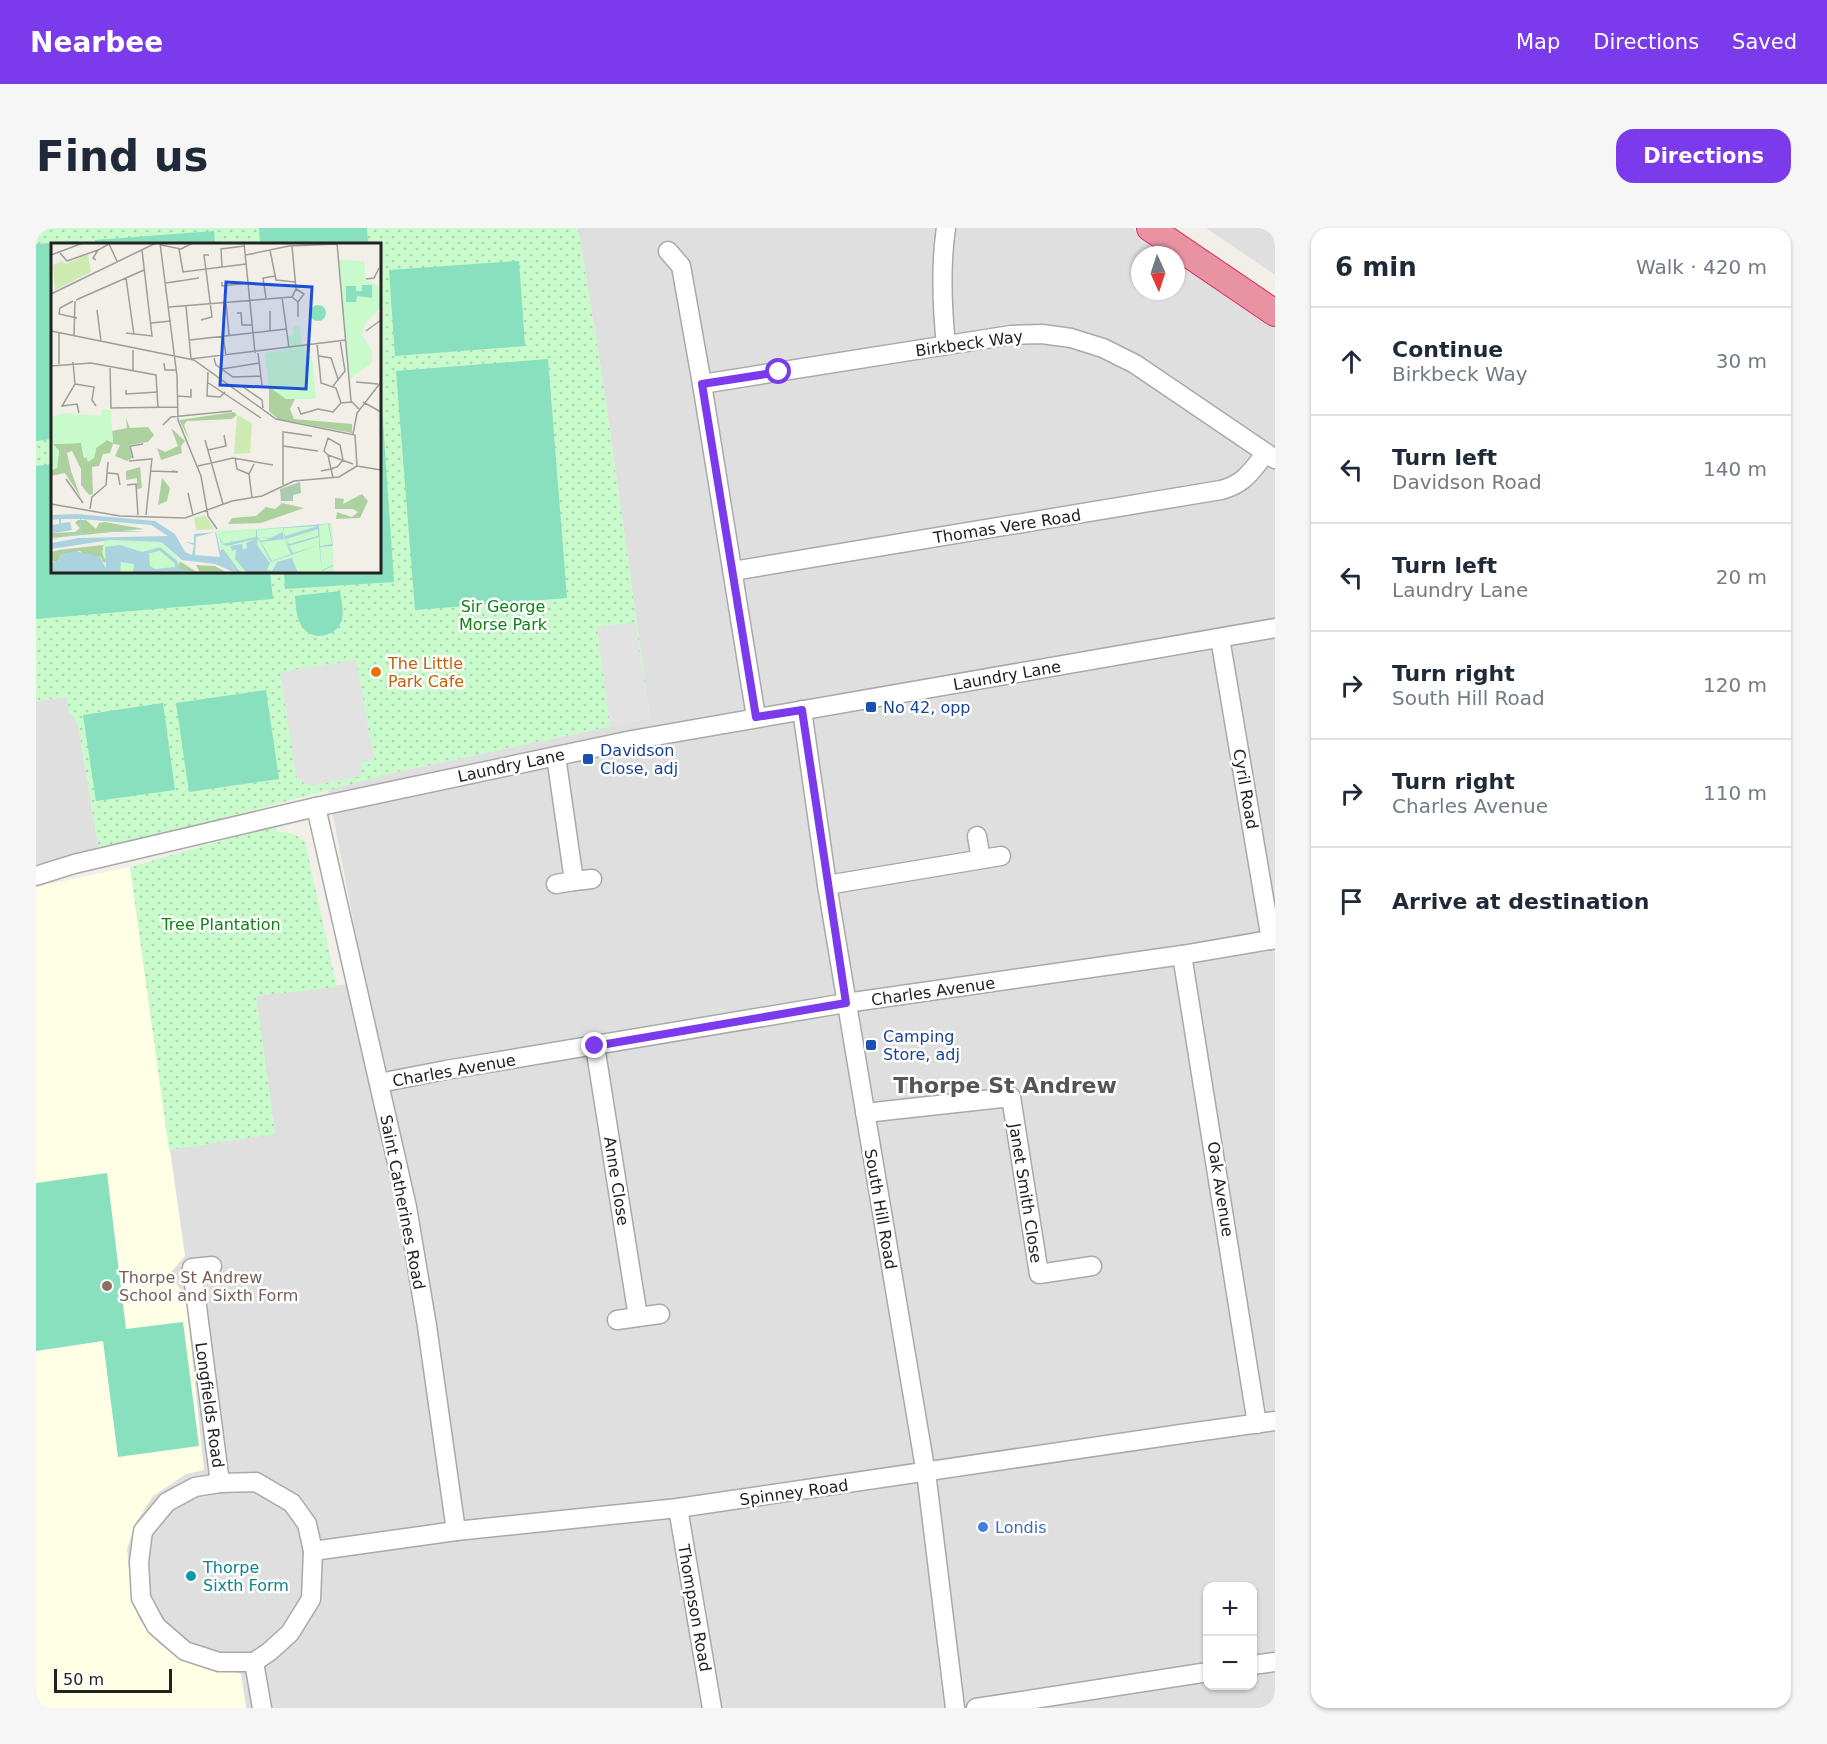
<!DOCTYPE html>
<html lang="en">
<head>
<meta charset="utf-8">
<style>
	:root { --surface:#fff; --page:#f6f6f7; --text:#1f2937; --muted:#747a83; --line:#e0e1e3; --accent:#7c3aed }
	body { margin:0; font-family:"DejaVu Sans",sans-serif; background:var(--page); color:var(--text) }
	.controls { position:absolute; right:18px; bottom:18px; display:grid; overflow:hidden; border-radius:12px; box-shadow:0 2px 4px #0004 }
	.controls button { width:54px; height:54px; display:grid; place-items:center; padding:0; border:0; border-bottom:2px solid var(--line); background:var(--surface); color:var(--text); font:30px sans-serif }
	.compass { position:absolute; left:1095px; top:18px; width:54px; height:54px; border-radius:50%; background:var(--surface); box-shadow:0 2px 4px #0004; rotate:177deg }
	.scale { position:absolute; left:18px; bottom:15px; width:118px; box-sizing:border-box; padding-left:6px; border:3px solid #222; border-top:0; font-size:16px; line-height:21px; white-space:nowrap; color:#222; -webkit-text-stroke:4px #fff; paint-order:stroke }
	.stop { position:absolute; width:18px; height:18px; margin:-14px; border:4px solid #7c3aed; border-radius:50%; background:#fff }
	.stop.end { background:#7c3aed; border-color:#fff; box-shadow:0 2px 6px #0008 }
	.list { margin:0; padding:0; list-style:none }
	h2 { display:flex; justify-content:space-between; align-items:center; height:78px; margin:0; padding:0 24px; font-size:26px }
	h2 small { font-size:20px; font-weight:400; color:var(--muted) }
	.list li { display:grid; grid-template-columns:39px 1fr auto; gap:18px; align-items:center; box-sizing:border-box; height:108px; padding:0 24px; border-top:2px solid var(--line) }
	.list b { display:block; font-size:22px; white-space:nowrap }
	.list p { margin:0; font-size:20px; white-space:nowrap; color:var(--muted) }
	.list em { font-size:20px; font-style:normal; color:var(--muted) }
	.icon { flex:none; width:33px; height:33px; fill:none; stroke:currentColor; stroke-width:2; stroke-linecap:round; stroke-linejoin:round }
	.map { position:relative; flex:none; width:1239px; height:1480px; overflow:hidden; border-radius:18px }
	header { display:flex; align-items:center; gap:36px; box-sizing:border-box; height:84px; padding:0 30px; background:var(--accent); color:#fff }
	header strong { font-size:28px }
	nav { display:flex; gap:33px; margin-inline-start:auto; font-size:21px }
	.intro { display:flex; align-items:center; justify-content:space-between; box-sizing:border-box; height:144px; padding:0 36px }
	h1 { margin:0; font-size:42px }
	.button { padding:15px 27px; border-radius:18px; background:var(--accent); color:#fff; font-size:21px; font-weight:700 }
	main { display:flex; gap:36px; padding:0 36px }
	aside { flex:1; background:var(--surface); border-radius:18px; box-shadow:0 2px 4px #0004 }
	.map>svg:first-child { display:block }
</style>
</head>
<body>
<header>
<strong>Nearbee</strong>
<nav><a>Map</a><a>Directions</a><a>Saved</a></nav>
</header>
<div class="intro"><h1>Find us</h1><a class="button">Directions</a></div>
<main>
<div class="map">
<svg width="1239" height="1480" viewBox="0 0 1239 1480">
	<defs>
		<pattern id="park-dots" width="8" height="8" patternUnits="userSpaceOnUse" patternTransform="scale(1.5)"><rect width="8" height="8" fill="#c8facc"/><path d="M2 2h.1M6 6h.1" fill="none" stroke="#acd6af" stroke-width="1.8" stroke-linecap="round"/></pattern>
	</defs>
	<rect width="100%" height="100%" fill="#f2efe9"/>
	<g fill="#e0dfdf" fill-rule="evenodd">
		<path d="M 542,0 L 1096,0 L 1137,27 L 1104,27 L 1104,63 L 1140,63 L 1140,29 L 1239,97 L 1239,1480 L 210,1480 L 205,1446 L 147,1433 L 124,1416 L 103,1391 L 94,1355 L 91,1321 L 99,1296 L 117,1268 L 150,1246 L 168,1241 L 150,1071 L 133,1045 L 149,1028 L 133,922 L 239,905 L 220,768 L 329,754 L 292,561 L 356,545 L 614,490 L 568,160 ZM 1172,1358 L 1216,1358 L 1216,1458 L 1172,1458 Z"/>
		<path d="M 1170,0 L 1239,0 L 1239,47 Z"/>
		<path d="M 31,469 L 42,496 L 63,623 L 0,637 L 0,473 Z"/>
	</g>
	<path fill="#ffffe5" d="M 94,639 L 149,1028 L 134,1045 L 150,1071 L 168,1242 L 150,1246 L 117,1268 L 99,1296 L 91,1321 L 94,1355 L 103,1391 L 123,1416 L 147,1433 L 205,1446 L 210,1480 L 0,1480 L 0,659 Z"/>
	<g fill="url(#park-dots)" fill-rule="evenodd">
		<path d="M 0,0 L 542,0 L 568,160 L 614,490 L 356,545 L 63,623 L 42,496 L 37,488 L 33,486 L 31,469 L 0,473 ZM 16,16 L 344,16 L 344,344 L 16,344 Z"/>
		<path d="M 241,597 L 240,602 L 242,604 C 254,604 260,606 269,614 L 301,759 L 220,768 L 239,906 L 133,922 L 94,639 Z"/>
	</g>
	<g fill="#88e0be">
		<path d="M 223,0 L 331,0 L 332,16 L 224,16 Z"/>
		<path d="M 178,3 L 179,16 L 60,16 L 59,12 Z"/>
		<path d="M 42,13 L 42,16 L 16,16 L 16,211 L 0,213 L 0,16 Z"/>
		<path d="M 483,33 L 489,118 L 359,128 L 353,42 Z"/>
		<path d="M 512,131 L 531,370 L 379,382 L 360,143 Z"/>
		<path d="M 344,179 L 346,179 L 358,354 L 249,361 L 248,344 L 344,344 Z"/>
		<path d="M 16,236 L 16,344 L 234,344 L 237,371 L 0,391 L 0,238 Z"/>
		<path d="M 304,363 C 305,372 308,383 306,392 C 300,410 274,414 265,397 C 260,389 260,377 259,368 Z"/>
		<path d="M 230,462 L 243,551 L 153,564 L 140,475 Z"/>
		<path d="M 127,475 L 139,562 L 60,573 L 47,487 Z"/>
		<path d="M 71,945 L 90,1101 L 147,1094 L 163,1218 L 82,1229 L 67,1113 L 0,1123 L 0,955 Z"/>
	</g>
	<g fill="#e2e2e2">
		<path d="M 599,394 L 614,490 L 574,499 L 561,399 Z"/>
		<path d="M 320,432 L 338,532 L 325,535 L 326,548 L 274,558 L 261,551 L 244,444 Z"/>
	</g>
	<g fill="none" stroke-linecap="round" stroke-linejoin="round">
		<g stroke="#a9a9a9" stroke-width="21">
			<g id="minor">
				<path d="M 910,0 C 904,40 906,78 910,117"/>
				<path d="M 632,23 L 645,38 L 666,156 L 720,489"/>
				<path d="M 666,156 L 975,107 L 1006,106 L 1035,110 L 1067,120 L 1099,136 L 1239,231"/>
				<path d="M 697,343 L 1185,262 C 1209,256 1215,243 1230,225"/>
				<path d="M 1184,410 L 1235,712"/>
				<path d="M 766,482 L 791,657 L 891,1252 L 919,1480"/>
				<path d="M 280,579 L 371,979 L 391,1098 L 420,1303"/>
				<path d="M 941,608 L 945,631"/>
				<path d="M 0,648 L 38,636 L 280,579 L 596,512 L 1239,400"/>
				<path d="M 538,653 L 556,651"/>
				<path d="M 520,656 L 538,653 L 520,528"/>
				<path d="M 791,657 L 965,628"/>
				<path d="M 1146,727 L 1221,1196"/>
				<path d="M 559,818 L 602,1089 L 581,1092"/>
				<path d="M 343,855 L 410,842 L 810,775 L 1146,727 L 1239,711"/>
				<path d="M 829,885 L 975,869 L 1003,1046 L 1056,1038"/>
				<path d="M 176,1038 L 156,1040 L 184,1255 L 220,1254 L 256,1275 L 271,1296 L 277,1323 L 275,1371 L 254,1405 L 233,1424 L 218,1434 L 226,1480"/>
				<path d="M 602,1089 L 624,1086"/>
				<path d="M 184,1255 L 159,1259 L 131,1274 L 107,1303 L 103,1334 L 105,1370 L 120,1398 L 149,1423 L 183,1434 L 218,1434"/>
				<path d="M 642,1280 L 676,1480"/>
				<path d="M 277,1323 L 420,1303 L 642,1280 L 1145,1206 L 1239,1193"/>
				<path d="M 1216,1437 L 1239,1434"/>
				<path d="M 940,1480 L 1172,1444"/>
			</g>
		</g>
		<g stroke="#dc2a67" stroke-width="28">
			<path id="highway" d="M 1114,0 L 1239,85"/>
		</g>
		<use href="#minor" stroke="#fff" stroke-width="18"/>
		<use href="#highway" stroke="#e892a2" stroke-width="26"/>
	</g>
	<g fill="none" stroke-linecap="round" stroke-linejoin="round">
		<path stroke="#7c3aed" stroke-width="8" d="M 559,818 L 810,775 L 766,482 L 720,489 L 666,156 L 743,144"/>
	</g>
	<circle fill="#e8710a" stroke="#fff" stroke-width="2" cx="340" cy="444" r="6"/>
	<g fill="#1a4fb4" stroke="#fff" stroke-width="2">
		<rect x="829" y="473" width="12" height="12" rx="3"/>
		<rect x="546" y="525" width="12" height="12" rx="3"/>
		<rect x="829" y="811" width="12" height="12" rx="3"/>
	</g>
	<circle fill="#8d6e63" stroke="#fff" stroke-width="2" cx="71" cy="1058" r="6"/>
	<circle fill="#3f7fe0" stroke="#fff" stroke-width="2" cx="947" cy="1299" r="6"/>
	<circle fill="#0f9aa8" stroke="#fff" stroke-width="2" cx="155" cy="1348" r="6"/>
	<g text-anchor="middle" stroke-width="5" stroke-linejoin="round" paint-order="stroke">
		<g font-size="16" fill="#222" stroke="#fff">
			<text transform="translate(933 115) rotate(-8)" y="6">Birkbeck Way</text>
			<text transform="translate(971 298) rotate(-9)" y="6">Thomas Vere Road</text>
			<text transform="translate(971 447) rotate(-10)" y="6">Laundry Lane</text>
			<text transform="translate(475 537) rotate(-12)" y="6">Laundry Lane</text>
			<text transform="translate(1210 561) rotate(80)" y="6">Cyril Road</text>
			<text transform="translate(897 763) rotate(-8)" y="6">Charles Avenue</text>
			<text transform="translate(418 842) rotate(-10)" y="6">Charles Avenue</text>
			<text transform="translate(581 953) rotate(81)" y="6">Anne Close</text>
			<text transform="translate(1185 961) rotate(81)" y="6">Oak Avenue</text>
			<text transform="translate(990 965) rotate(81)" y="6">Janet Smith Close</text>
			<text transform="translate(367 974) rotate(79)" y="6">Saint Catherines Road</text>
			<text transform="translate(845 981) rotate(80)" y="6">South Hill Road</text>
			<text transform="translate(174 1177) rotate(82)" y="6">Longfields Road</text>
			<text transform="translate(758 1264) rotate(-8)" y="6">Spinney Road</text>
			<text transform="translate(659 1380) rotate(80)" y="6">Thompson Road</text>
		</g>
		<g font-size="16" fill="#0c8416" stroke="#fff">
			<text x="467" y="384">Sir George<tspan x="467" dy="18">Morse Park</tspan></text>
			<text x="185" y="702">Tree Plantation</text>
		</g>
		<g font-size="16" fill="#c56008" stroke="#fff" text-anchor="start">
			<text x="352" y="441">The Little<tspan x="352" dy="18">Park Cafe</tspan></text>
		</g>
		<g font-size="16" fill="#164399" stroke="#fff" text-anchor="start">
			<text x="847" y="485">No 42, opp</text>
			<text x="564" y="528">Davidson<tspan x="564" dy="18">Close, adj</tspan></text>
			<text x="847" y="814">Camping<tspan x="847" dy="18">Store, adj</tspan></text>
		</g>
		<g font-size="16" fill="#785e54" stroke="#fff" text-anchor="start">
			<text x="83" y="1055">Thorpe St Andrew<tspan x="83" dy="18">School and Sixth Form</tspan></text>
		</g>
		<g font-size="16" fill="#366cbe" stroke="#fff" text-anchor="start">
			<text x="959" y="1305">Londis</text>
		</g>
		<g font-size="16" fill="#0d838f" stroke="#fff" text-anchor="start">
			<text x="167" y="1345">Thorpe<tspan x="167" dy="18">Sixth Form</tspan></text>
		</g>
		<g font-size="22" font-weight="bold" fill="#555" stroke="#fff">
			<text x="969" y="865">Thorpe St Andrew</text>
		</g>
	</g>
	<g transform="translate(15 15)">
		<rect width="330" height="330" fill="#f2efe9"/>
		<path d="M 154,272 L 163,286 L 145,287 L 143,275 Z" fill="#cdebb0"/>
		<path d="M 218,144 L 244,156 L 239,166 L 243,176 L 301,181 L 301,190 L 227,176 L 218,168 ZM 183,169 L 186,172 L 181,176 L 136,178 L 133,182 L 139,198 L 128,177 ZM 75,175 L 79,185 L 97,184 L 103,192 L 97,199 L 78,202 L 81,215 L 76,218 L 64,213 L 69,202 L 62,201 L 59,210 L 52,211 L 48,223 L 41,224 L 42,251 L 38,252 L 30,242 L 30,226 L 21,208 L 16,210 L 20,228 L 30,255 L 14,230 L 0,233 L 0,225 L 6,225 L 8,208 L 2,201 L 30,200 L 33,215 L 44,212 L 45,205 L 56,197 L 62,199 L 61,188 L 76,185 ZM 120,185 L 134,198 L 130,203 L 131,210 L 110,217 L 106,205 L 114,209 L 127,203 ZM 89,224 L 91,245 L 86,246 L 86,235 L 75,237 L 75,228 ZM 111,235 L 119,245 L 116,258 L 107,262 ZM 311,251 L 317,258 L 309,275 L 285,276 L 286,269 L 301,274 L 307,269 L 302,266 L 284,266 L 284,255 L 293,256 L 292,261 ZM 231,260 L 253,265 L 210,280 L 177,281 L 181,275 L 205,273 L 215,264 L 224,266 ZM 27,277 L 35,277 L 45,286 L 48,280 L 54,279 L 93,286 L 0,295 L 0,290 L 24,289 L 29,285 L 24,280 ZM 69,300 L 121,313 L 147,330 L 52,319 L 50,314 L 34,312 L 29,308 L 11,311 L 6,320 L 0,317 L 0,309 L 8,307 ZM 145,322 L 164,323 L 177,330 L 149,330 Z" fill="#add19e"/>
		<path d="M 249,239 L 250,250 L 242,252 L 242,258 L 230,258 L 229,246 Z" fill="#aacbaf"/>
		<path d="M 288,17 L 313,18 L 315,37 L 330,44 L 330,65 L 315,79 L 311,92 L 321,108 L 321,120 L 299,136 ZM 249,82 L 251,102 L 239,103 L 237,93 L 243,92 L 242,83 ZM 253,103 L 255,113 L 261,113 L 265,156 L 235,156 L 218,144 L 214,110 ZM 51,166 L 60,167 L 62,200 L 56,197 L 45,205 L 43,215 L 37,219 L 30,200 L 2,201 L 8,208 L 6,225 L 1,227 L 0,174 L 14,170 L 50,173 ZM 281,281 L 283,330 L 185,330 L 171,312 L 165,288 ZM 59,297 L 110,299 L 130,318 L 126,325 L 60,330 L 51,310 L 53,298 Z" fill="#c8facc"/>
		<path d="M 37,11 L 40,29 L 4,47 L 2,22 L 11,18 L 15,21 ZM 186,172 L 201,180 L 199,210 L 183,211 Z" fill="#cdebb0"/>
		<path d="M 311,42 L 321,42 L 321,55 L 306,53 L 305,59 L 295,59 L 295,43 L 305,43 L 305,48 L 311,48 ZM259 70a8 8 0 1 1 16 0a8 8 0 1 1-16 0Z" fill="#88e0be"/>
		<path d="M 25,271 L 104,278 L 124,291 L 134,309 L 141,312 L 143,302 L 134,299 L 143,300 L 143,291 L 165,289 L 170,310 L 170,306 L 185,330 L 164,321 L 131,317 L 110,299 L 59,297 L 0,306 L 0,300 L 28,295 L 117,293 L 100,282 L 30,276 L 31,290 L 58,288 L 80,288 L 94,289 L 43,289 L 0,296 L 30,290 L 29,276 L 10,276 L 10,280 L 19,279 L 21,287 L 2,290 L 0,282 L 8,281 L 8,276 L 0,277 L 0,272 ZM 164,289 L 169,314 L 144,312 L 145,294 ZM 282,280 L 278,281 L 282,303 L 269,304 L 271,327 L 282,322 L 282,304 L 282,323 L 271,328 L 268,302 L 220,319 L 207,295 L 206,302 L 219,320 L 216,327 L 221,328 L 226,319 L 241,315 L 247,330 L 196,330 L 184,316 L 185,306 L 181,308 L 179,303 L 191,301 L 192,307 L 196,305 L 195,300 L 204,296 L 176,303 L 171,301 L 201,295 L 170,300 L 168,291 L 171,300 L 205,294 L 205,287 L 168,290 ZM 277,281 L 281,301 L 269,303 L 268,282 ZM 267,283 L 234,293 L 233,289 L 233,293 L 239,306 L 233,297 L 240,311 L 221,318 L 210,299 L 233,296 L 232,289 L 219,295 L 211,294 L 219,296 L 210,298 L 206,293 L 206,287 L 232,285 L 233,289 L 233,285 ZM 267,286 L 267,293 L 238,301 L 235,296 ZM 268,294 L 268,302 L 242,310 L 238,303 ZM 69,302 L 98,311 L 99,323 L 104,326 L 123,324 L 146,330 L 82,330 L 83,321 L 70,319 L 69,330 L 0,330 L 0,318 L 6,320 L 11,311 L 24,308 L 49,314 L 55,325 L 54,304 Z" fill="#aad3df" fill-rule="evenodd"/>
		<path fill="none" stroke="#aad3df" stroke-width="3" d="M 171,307 L 188,330M 93,310 L 109,306 L 125,319 L 126,325"/>
		<path fill="none" stroke="#9f9d99" stroke-width="1.5" d="M 109,0 L 126,133 L 127,177 L 150,233 L 157,273 L 166,286M 193,0 L 204,110M 286,0 L 300,158 L 308,166M 58,1 L 66,18M 110,2 L 130,6 L 142,0M 241,3 L 245,46 L 241,54 L 247,59 L 247,74M 128,6 L 132,29 L 195,21M 219,7 L 225,37 L 244,39M 9,10 L 16,18 L 47,7M 0,12 L 32,0M 195,12 L 238,3 L 286,1M 45,17 L 42,15 L 47,7 L 58,1M 171,24 L 170,6 L 193,3M 75,35 L 83,92M 315,36 L 323,35 L 328,25M 171,39 L 171,43 L 197,40M 115,40 L 148,35M 245,46 L 253,51 L 247,59M 0,51 L 105,0M 231,54 L 238,105M 215,55 L 212,35 L 224,33M 25,57 L 93,27M 22,58 L 9,65 L 8,71 L 26,75M 175,59 L 178,92M 135,63 L 140,116 L 295,97M 118,64 L 241,54M 46,67 L 50,98M 219,68 L 219,87M 186,70 L 190,70 L 191,82 L 201,82M 150,77 L 161,74 L 153,12 L 158,12M 100,80 L 120,78M 0,88 L 143,117 L 225,176 L 304,192 L 306,223M 315,88 L 330,77M 75,90 L 101,93 L 91,7M 23,92 L 24,58M 172,92 L 175,113M 139,97 L 235,86M 266,100 L 270,140 L 285,145 L 290,160M 207,110 L 211,142M 268,113 L 280,115 L 287,136M 163,115 L 165,122 L 182,134 L 210,133M 22,119 L 24,141 L 11,163 L 26,161 L 28,170M 113,120 L 114,127 L 125,127M 8,121 L 8,90M 0,123 L 40,120 L 105,132 L 107,165M 59,123 L 60,165 L 126,164M 171,126 L 208,120M 82,127 L 82,107M 157,129 L 156,153 L 169,154 L 174,149M 156,139 L 210,175M 305,139 L 327,141M 24,141 L 43,144 L 41,157 L 45,163M 282,143 L 294,128 L 289,97M 192,144 L 211,157 L 212,165M 75,147 L 75,151 L 107,149M 127,153 L 140,154 L 140,146M 312,159 L 330,169M 247,164 L 250,171 L 267,166 L 282,169 L 290,160 L 301,159M 112,182 L 120,174 L 181,168M 232,188 L 232,242M 233,189 L 261,193M 302,191 L 306,170 L 330,139M 154,197 L 172,261M 232,203 L 267,208M 157,207 L 175,203 L 173,192M 277,212 L 302,221M 82,215 L 79,203 L 92,201M 184,215 L 186,226 L 198,231M 78,218 L 100,216M 147,223 L 182,215 L 222,222M 306,223 L 330,227M 100,228 L 127,229 L 121,228M 270,228 L 280,226 L 281,226 L 282,225 L 286,224 L 292,217 L 289,202 L 277,195 L 273,208 L 277,212 L 280,226 L 282,235M 57,230 L 67,231 L 69,242M 15,236 L 32,260M 76,242 L 85,241 L 87,272M 137,250 L 142,272M 201,255 L 198,231 L 203,221M 0,261 L 69,273 L 134,275 L 181,258 L 211,253 L 243,238 L 288,234 L 306,223M 39,266 L 41,254 L 55,242 L 57,219M 95,272 L 101,215"/>
		<path fill="#1d4ed8" fill-opacity="0.15" stroke="#1d4ed8" stroke-width="3" d="M 175,39 L 261,44 L 255,146 L 169,142 Z"/>
		<rect width="330" height="330" fill="none" stroke="#222" stroke-width="3"/>
	</g>
</svg>
<div class="controls">
<button>+</button>
<button>−</button>
</div>
<svg class="compass" viewBox="-18 -18 36 36"><path d="M0-13l5 13h-10z" fill="#e53935"/><path d="M0 13l5-13h-10z" fill="#747a83"/></svg>
<div class="scale">50 m</div>
<div class="stop" style="left:743px;top:144px"></div>
<div class="stop end" style="left:559px;top:818px"></div>
</div>
<aside>
<h2>6 min<small>Walk · 420 m</small></h2>
<ul class="list">
<li><svg class="icon" aria-label="ahead" viewBox="0 0 24 24"><path d="M12 20V5M6 11l6-6 6 6"/></svg><div><b>Continue</b><p>Birkbeck Way</p></div><em>30 m</em></li>
<li><svg class="icon" aria-label="left" viewBox="0 0 24 24"><path d="M17 20v-9H6M10 6l-5 5 5 5"/></svg><div><b>Turn left</b><p>Davidson Road</p></div><em>140 m</em></li>
<li><svg class="icon" aria-label="left" viewBox="0 0 24 24"><path d="M17 20v-9H6M10 6l-5 5 5 5"/></svg><div><b>Turn left</b><p>Laundry Lane</p></div><em>20 m</em></li>
<li><svg class="icon" aria-label="right" viewBox="0 0 24 24"><path d="M7 20v-9h11M14 6l5 5-5 5"/></svg><div><b>Turn right</b><p>South Hill Road</p></div><em>120 m</em></li>
<li><svg class="icon" aria-label="right" viewBox="0 0 24 24"><path d="M7 20v-9h11M14 6l5 5-5 5"/></svg><div><b>Turn right</b><p>Charles Avenue</p></div><em>110 m</em></li>
<li><svg class="icon" aria-label="arrive" viewBox="0 0 24 24"><path d="M6 21V4h12l-3 4 3 4H6"/></svg><div><b>Arrive at destination</b></div></li>
</ul>
</aside>
</main>
</body>
</html>
